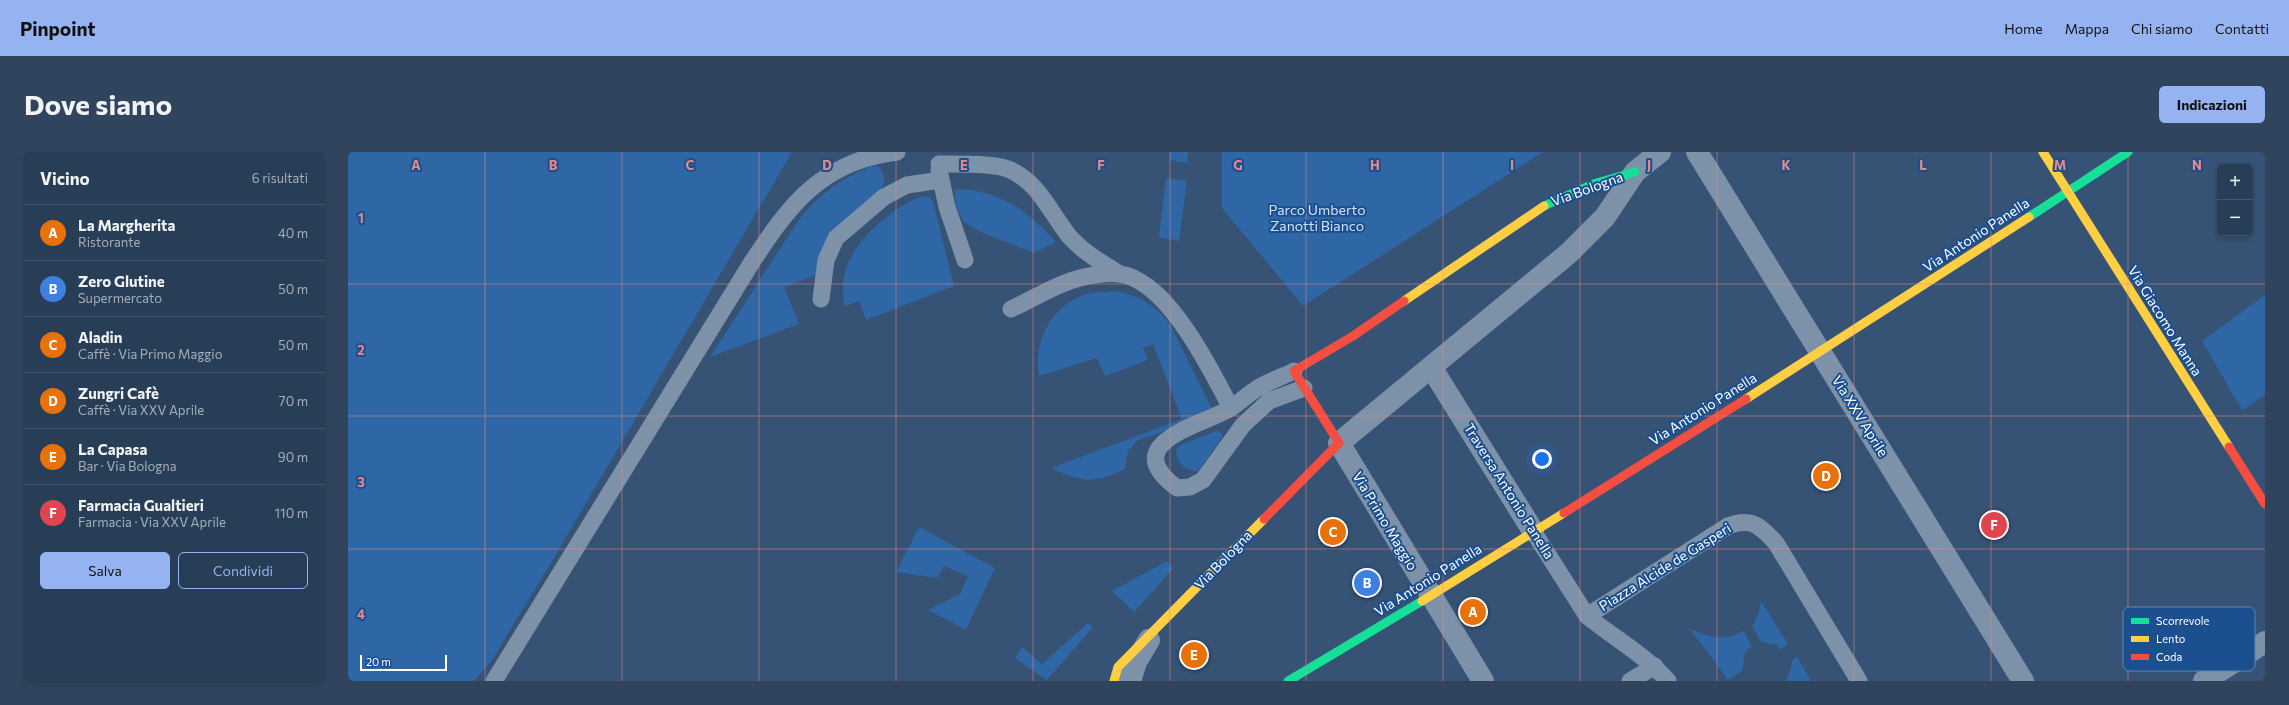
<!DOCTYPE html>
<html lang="it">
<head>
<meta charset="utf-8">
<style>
	:root { --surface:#283e57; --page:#30455d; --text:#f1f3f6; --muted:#a5aeba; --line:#44576d; --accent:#95b2f1 }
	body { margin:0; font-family:Commissioner,sans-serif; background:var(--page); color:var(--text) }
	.controls { position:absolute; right:12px; top:12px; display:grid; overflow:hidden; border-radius:6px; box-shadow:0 2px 6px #0003 }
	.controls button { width:36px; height:36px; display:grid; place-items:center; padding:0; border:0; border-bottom:1px solid var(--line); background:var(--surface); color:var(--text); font:20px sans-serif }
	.scale { position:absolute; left:12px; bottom:10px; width:87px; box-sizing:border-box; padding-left:4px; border:2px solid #fff; border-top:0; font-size:11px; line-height:14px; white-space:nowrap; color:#fff; -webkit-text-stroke:3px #1b4f8f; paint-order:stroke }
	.you { position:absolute; left:1194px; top:307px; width:14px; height:14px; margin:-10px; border:3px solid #fff; border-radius:50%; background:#1a73e8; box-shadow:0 0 0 6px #1a73e833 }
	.badge { display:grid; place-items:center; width:26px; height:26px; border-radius:50%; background:var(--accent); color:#fff; font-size:13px; font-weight:700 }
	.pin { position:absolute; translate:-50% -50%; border:2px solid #fff; box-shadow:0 1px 4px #0006 }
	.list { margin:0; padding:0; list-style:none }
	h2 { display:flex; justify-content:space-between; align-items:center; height:52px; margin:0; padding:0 16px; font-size:17px }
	h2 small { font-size:13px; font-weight:400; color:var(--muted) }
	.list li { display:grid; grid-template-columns:26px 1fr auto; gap:12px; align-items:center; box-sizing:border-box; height:56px; padding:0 16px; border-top:1px solid var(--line) }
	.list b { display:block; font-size:15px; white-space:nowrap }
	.list p { margin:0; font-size:13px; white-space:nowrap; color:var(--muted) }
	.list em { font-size:13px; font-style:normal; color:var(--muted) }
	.actions { display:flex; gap:8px; padding:12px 16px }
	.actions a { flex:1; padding:9px 0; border:1px solid var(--accent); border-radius:6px; text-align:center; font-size:14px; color:var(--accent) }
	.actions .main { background:var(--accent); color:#111 }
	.map { position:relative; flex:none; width:1917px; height:529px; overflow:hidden; border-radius:6px }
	header { display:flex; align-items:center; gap:24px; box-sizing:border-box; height:56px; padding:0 20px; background:var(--accent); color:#111 }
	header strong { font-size:19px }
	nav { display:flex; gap:22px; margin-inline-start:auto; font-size:14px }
	.intro { display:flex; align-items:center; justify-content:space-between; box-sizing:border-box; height:96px; padding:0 24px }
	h1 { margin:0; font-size:28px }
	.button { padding:10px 18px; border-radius:6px; background:var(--accent); color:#111; font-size:14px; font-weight:700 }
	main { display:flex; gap:24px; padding:0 24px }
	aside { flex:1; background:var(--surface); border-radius:6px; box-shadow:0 2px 6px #0003 }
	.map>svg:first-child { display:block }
</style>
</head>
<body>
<header>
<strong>Pinpoint</strong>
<nav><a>Home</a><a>Mappa</a><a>Chi siamo</a><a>Contatti</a></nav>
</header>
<div class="intro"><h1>Dove siamo</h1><a class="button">Indicazioni</a></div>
<main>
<aside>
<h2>Vicino<small>6 risultati</small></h2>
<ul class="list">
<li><span class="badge" style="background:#e8710a">A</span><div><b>La Margherita</b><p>Ristorante</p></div><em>40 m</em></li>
<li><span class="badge" style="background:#3f7fe0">B</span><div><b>Zero Glutine</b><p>Supermercato</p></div><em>50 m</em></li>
<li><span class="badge" style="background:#e8710a">C</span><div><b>Aladin</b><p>Caffè · Via Primo Maggio</p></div><em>50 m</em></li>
<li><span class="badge" style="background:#e8710a">D</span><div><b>Zungri Cafè</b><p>Caffè · Via XXV Aprile</p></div><em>70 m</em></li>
<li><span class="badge" style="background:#e8710a">E</span><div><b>La Capasa</b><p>Bar · Via Bologna</p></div><em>90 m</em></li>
<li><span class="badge" style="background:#e0444e">F</span><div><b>Farmacia Gualtieri</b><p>Farmacia · Via XXV Aprile</p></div><em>110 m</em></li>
</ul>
<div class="actions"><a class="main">Salva</a><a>Condividi</a></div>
</aside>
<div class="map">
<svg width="1917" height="529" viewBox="0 0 1917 529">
	<rect width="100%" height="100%" fill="#365274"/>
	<g fill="#2f66a5">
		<path d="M 0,0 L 444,0 L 204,409 L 144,508 L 126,529 L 0,529 Z"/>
		<path d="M 822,0 L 840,0 L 839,11 L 821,8 Z"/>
		<path d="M 874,0 L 1195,0 L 955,154 L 874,56 Z"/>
		<path d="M 523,14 L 530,14 C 536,21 537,25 535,34 L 471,122 L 436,135 L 451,172 L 362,205 L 450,69 C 471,42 491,28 523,14 Z"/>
		<path d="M 818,26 L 839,29 L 831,89 L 811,85 Z"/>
		<path d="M 608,37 C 650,37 682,60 708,90 L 686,101 C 665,92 640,85 620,73 C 611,67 604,46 608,37 Z"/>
		<path d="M 580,44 L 585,49 L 606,134 L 518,168 L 511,149 L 497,154 C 487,113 514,83 544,61 C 556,53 566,45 580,44 Z"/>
		<path d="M 767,139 C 792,144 808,153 823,174 L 866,261 L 789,289 L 780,299 L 777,317 C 746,332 734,331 703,316 L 834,267 L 805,192 L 795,196 L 800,208 L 757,224 L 749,206 L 691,224 C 685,189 703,153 739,142 C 748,140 758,140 767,139 Z"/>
		<path d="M 1917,143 L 1917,243 L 1894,258 L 1854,189 Z"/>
		<path d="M 869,279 L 874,281 L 874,286 L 850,319 C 837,320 823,306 830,294 Z"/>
		<path d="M 571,375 L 647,416 L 618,478 L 580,458 L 612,442 L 620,424 L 596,414 L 589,426 L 548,420 Z"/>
		<path d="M 819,409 L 825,417 L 786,460 L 764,439 Z"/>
		<path d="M 1413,449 L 1440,492 L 1432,498 L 1429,493 L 1413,490 L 1404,475 L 1410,463 Z"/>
		<path d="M 740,471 L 745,475 L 699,528 L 667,506 L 674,495 L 694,512 Z"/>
		<path d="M 1342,477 C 1365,486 1374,489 1396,479 L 1404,494 L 1397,500 L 1394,519 L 1380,528 Z"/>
		<path d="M 1449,504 L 1463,529 L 1438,529 L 1443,516 L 1443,510 Z"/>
	</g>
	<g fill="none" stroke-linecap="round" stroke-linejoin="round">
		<g stroke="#7d92a8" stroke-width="17">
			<path d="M 591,12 C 608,12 645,11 660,17 C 690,29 702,60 721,84 C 735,100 754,111 772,122"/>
			<path d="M 591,18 L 599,55 L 617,108"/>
			<path d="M 473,147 L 478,108 L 488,86 L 536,45 L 559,33 L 593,28"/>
			<path d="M 663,157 C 689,145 718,126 747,123 C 754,122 764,121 771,122 C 819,127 863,218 883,256"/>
			<path d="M 946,219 C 934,225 921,229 910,236 C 900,242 892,250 883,256 C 863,268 825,277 811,296 C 800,312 817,327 829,336 L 842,335 L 855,328 L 895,273 L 921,249 L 956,236"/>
			<path d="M 1185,379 L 1239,464"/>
			<path d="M 146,529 L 404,110 C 434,65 460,26 513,8 C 524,4 537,2 549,0"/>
			<path d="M 1282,529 L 1307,514"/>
			<path d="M 1320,529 C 1297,503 1266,486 1239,464 L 1380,374 C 1404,365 1412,374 1428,391 L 1511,529"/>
		</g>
		<g stroke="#7d92a8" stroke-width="22">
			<path d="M 1349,0 L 1675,529"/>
			<path d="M 1083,215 L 1185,379"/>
			<path d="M 782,529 L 788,510 L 801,488"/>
			<path d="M 1135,529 L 991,291 L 1221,101 L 1257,65 L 1287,20 L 1312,0"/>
			<path d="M 1856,529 L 1917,490"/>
		</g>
		<g stroke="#16e098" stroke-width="9">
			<path d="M 1196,54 L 1245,32 L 1287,20"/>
			<path d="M 1681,65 L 1780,0"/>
			<path d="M 940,529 L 1074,449"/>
		</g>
		<g stroke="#ffcf43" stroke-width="9">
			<path d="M 1695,0 L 1881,295"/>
			<path d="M 1056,149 L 1196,54"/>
			<path d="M 1398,247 L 1681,65"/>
			<path d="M 1074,449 L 1216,361"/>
			<path d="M 766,529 L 770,515 L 916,367"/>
		</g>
		<g stroke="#f24e42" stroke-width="9">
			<path d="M 1881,295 L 1917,352"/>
			<path d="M 1216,361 L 1398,247"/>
			<path d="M 916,367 L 991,291 L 946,219 L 1005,184 L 1056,149"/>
		</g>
	</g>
	<path fill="none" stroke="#e88989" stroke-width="1" stroke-opacity="0.55" d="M 137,0 L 137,529M 274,0 L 274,529M 411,0 L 411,529M 548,0 L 548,529M 685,0 L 685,529M 822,0 L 822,529M 958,0 L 958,529M 1095,0 L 1095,529M 1232,0 L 1232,529M 1369,0 L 1369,529M 1506,0 L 1506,529M 1643,0 L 1643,529M 1780,0 L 1780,529M 0,132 L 1917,132M 0,264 L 1917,264M 0,397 L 1917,397"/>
	<g text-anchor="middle" stroke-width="4" stroke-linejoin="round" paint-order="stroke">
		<g font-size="14" fill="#fff" stroke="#1b4f8f">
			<text transform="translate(1239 37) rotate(-20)" y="5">Via Bologna</text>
			<text transform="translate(1628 83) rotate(-33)" y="5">Via Antonio Panella</text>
			<text transform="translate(1817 169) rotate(58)" y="5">Via Giacomo Manna</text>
			<text transform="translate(1355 257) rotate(-32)" y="5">Via Antonio Panella</text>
			<text transform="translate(1512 264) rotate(58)" y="5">Via XXV Aprile</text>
			<text transform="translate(1161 339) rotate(58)" y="5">Traversa Antonio Panella</text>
			<text transform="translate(1037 369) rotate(59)" y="5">Via Primo Maggio</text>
			<text transform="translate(875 408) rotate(-46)" y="5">Via Bologna</text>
			<text transform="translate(1317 415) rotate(-32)" y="5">Piazza Alcide de Gasperi</text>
			<text transform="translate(1080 428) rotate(-32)" y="5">Via Antonio Panella</text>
		</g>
		<g font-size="14" fill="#cfe3fa" stroke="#1b4f8f">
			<text x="969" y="63">Parco Umberto<tspan x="969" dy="16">Zanotti Bianco</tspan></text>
		</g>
	</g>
	<rect x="1775" y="455" width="132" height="64" rx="6" fill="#1b4f8f" stroke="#5f84b1" stroke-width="1"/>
	<rect x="1783" y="466" width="18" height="6" fill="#16e098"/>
	<rect x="1783" y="484" width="18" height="6" fill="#ffcf43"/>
	<rect x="1783" y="502" width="18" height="6" fill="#f24e42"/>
	<g font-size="11" fill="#fff">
		<text x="1808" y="473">Scorrevole</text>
		<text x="1808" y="491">Lento</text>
		<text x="1808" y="509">Coda</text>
	</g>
	<g font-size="13" text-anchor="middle" font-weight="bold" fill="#e88989" stroke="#1b4f8f" stroke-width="4" stroke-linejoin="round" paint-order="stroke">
		<text x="68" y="18">A</text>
		<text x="205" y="18">B</text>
		<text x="342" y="18">C</text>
		<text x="479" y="18">D</text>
		<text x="616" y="18">E</text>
		<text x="753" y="18">F</text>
		<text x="890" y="18">G</text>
		<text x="1027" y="18">H</text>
		<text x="1164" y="18">I</text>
		<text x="1301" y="18">J</text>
		<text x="1438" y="18">K</text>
		<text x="1575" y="18">L</text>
		<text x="1712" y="18">M</text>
		<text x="1849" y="18">N</text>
		<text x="13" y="71">1</text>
		<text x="13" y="203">2</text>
		<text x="13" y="335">3</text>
		<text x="13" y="467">4</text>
	</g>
</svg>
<div class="controls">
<button>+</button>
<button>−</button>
</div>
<div class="scale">20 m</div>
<div class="you"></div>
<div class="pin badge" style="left:1125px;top:460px;background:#e8710a">A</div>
<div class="pin badge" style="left:1019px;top:431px;background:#3f7fe0">B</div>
<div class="pin badge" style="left:985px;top:380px;background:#e8710a">C</div>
<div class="pin badge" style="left:1478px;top:324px;background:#e8710a">D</div>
<div class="pin badge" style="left:846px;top:503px;background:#e8710a">E</div>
<div class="pin badge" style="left:1646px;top:373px;background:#e0444e">F</div>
</div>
</main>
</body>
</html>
